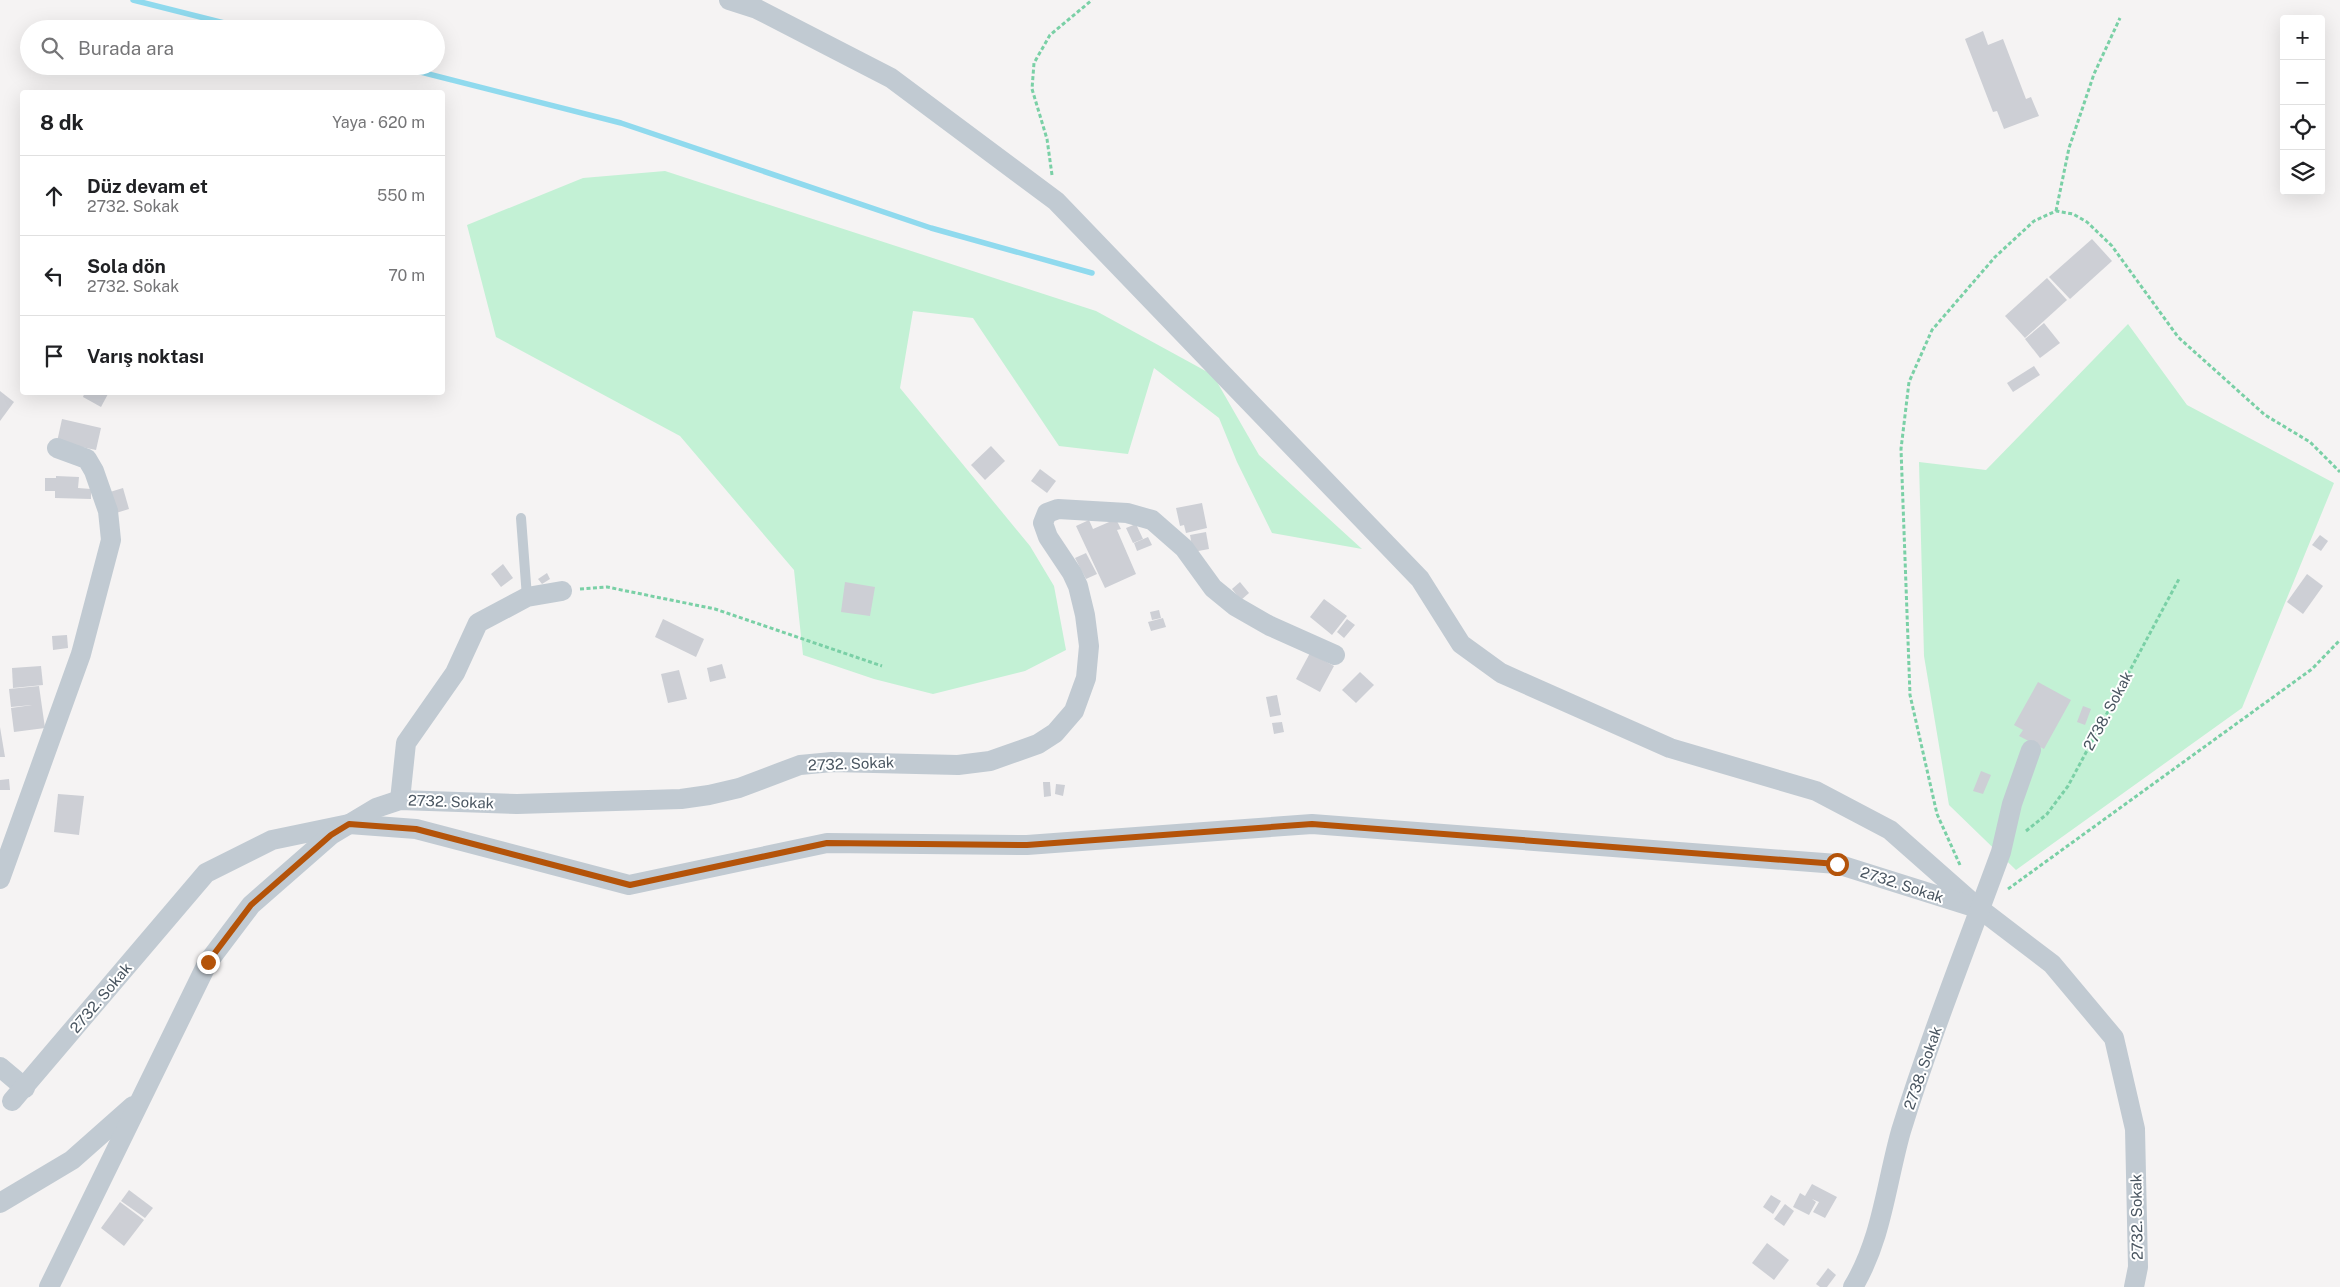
<!DOCTYPE html>
<html lang="tr">
<head>
<meta charset="utf-8">
<style>
	:root { --surface:#fff; --page:#f2f2f2; --text:#202124; --muted:#757577; --line:#e0e0e0 }
	body { margin:0; font-family:"Public Sans",sans-serif; background:var(--page); color:var(--text) }
	.controls { position:absolute; right:15px; top:15px; display:grid; overflow:hidden; border-radius:5px; box-shadow:0 5px 20px #0002 }
	.controls button { width:45px; height:45px; display:grid; place-items:center; padding:0; border:0; border-bottom:1px solid var(--line); background:var(--surface); color:var(--text); font:25px sans-serif }
	.stop { position:absolute; width:15px; height:15px; margin:-11px; border:4px solid #b45309; border-radius:50%; background:#fff }
	.stop.end { background:#b45309; border-color:#fff; box-shadow:0 1px 5px #0008 }
	.list { margin:0; padding:0; list-style:none }
	h2 { display:flex; justify-content:space-between; align-items:center; height:65px; margin:0; padding:0 20px; font-size:21px }
	h2 small { font-size:16px; font-weight:400; color:var(--muted) }
	.list li { display:grid; grid-template-columns:32px 1fr auto; gap:15px; align-items:center; box-sizing:border-box; height:80px; padding:0 20px; border-top:1px solid var(--line) }
	.list b { display:block; font-size:19px; white-space:nowrap }
	.list p { margin:0; font-size:16px; white-space:nowrap; color:var(--muted) }
	.list em { font-size:16px; font-style:normal; color:var(--muted) }
	.icon { flex:none; width:28px; height:28px; fill:none; stroke:currentColor; stroke-width:2; stroke-linecap:round; stroke-linejoin:round }
	.map { position:relative; flex:none; width:2340px; height:1287px; overflow:hidden }
	.search { position:absolute; background:var(--surface); box-shadow:0 5px 20px #0002; left:20px; top:20px; width:425px; height:55px; display:flex; align-items:center; gap:12px; box-sizing:border-box; padding:0 18px; border-radius:28px; color:var(--muted); font-size:19px }
	.panel { position:absolute; background:var(--surface); box-shadow:0 5px 20px #0002; left:20px; top:90px; width:425px; height:305px; border-radius:5px }
	.map>svg:first-child { display:block }
</style>
</head>
<body>
<div class="map">
<svg width="2340" height="1287" viewBox="0 0 2340 1287">
	<rect width="100%" height="100%" fill="#f5f3f3"/>
	<g fill="#c3f1d5">
		<path d="M 665,171 L 1096,311 L 1213,375 L 1259,455 L 1362,549 L 1272,533 L 1237,462 L 1219,418 L 1154,368 L 1128,454 L 1059,446 L 973,318 L 913,311 L 900,388 L 1030,546 L 1054,586 L 1066,650 L 1025,671 L 933,694 L 874,679 L 803,655 L 794,570 L 680,436 L 496,337 L 467,225 L 583,178 Z"/>
		<path d="M 2128,324 L 2187,405 L 2334,483 L 2242,708 L 2016,870 L 1949,805 L 1924,656 L 1919,462 L 1986,470 Z"/>
	</g>
	<g fill="none" stroke-linecap="round" stroke-linejoin="round">
		<g stroke="#90daee" stroke-width="5.5">
			<path d="M 133,0 L 248,29"/>
			<path d="M 397,66 L 621,123 L 931,228 L 1092,273"/>
		</g>
	</g>
	<g fill="#cdcfd5">
		<path d="M 1983,31 L 1988,45 L 2003,39 L 2026,99 L 2031,97 L 2039,116 L 2004,129 L 1997,111 L 1993,112 L 1965,39 Z"/>
		<path d="M 2092,239 L 2112,261 L 2070,299 L 2049,277 Z"/>
		<path d="M 2047,278 L 2067,300 L 2025,338 L 2005,316 Z"/>
		<path d="M 2044,323 L 2060,343 L 2040,358 L 2025,339 Z"/>
		<path d="M 2034,366 L 2040,375 L 2013,392 L 2007,383 Z"/>
		<path d="M 0,391 L 14,402 L 0,421 Z"/>
		<path d="M 85,392 L 105,392 L 108,394 L 101,407 L 83,397 Z"/>
		<path d="M 62,419 L 101,428 L 96,450 L 57,442 Z"/>
		<path d="M 991,446 L 1005,461 L 985,480 L 971,465 Z"/>
		<path d="M 1040,469 L 1056,481 L 1047,493 L 1031,481 Z"/>
		<path d="M 56,476 L 79,477 L 78,488 L 91,489 L 91,499 L 55,498 L 55,491 L 45,491 L 45,478 L 56,478 Z"/>
		<path d="M 123,488 L 129,509 L 116,513 L 110,492 Z"/>
		<path d="M 1202,503 L 1207,528 L 1186,533 L 1184,525 L 1180,526 L 1176,508 Z"/>
		<path d="M 1116,519 L 1121,529 L 1117,530 L 1136,574 L 1105,588 L 1076,526 L 1089,520 L 1093,529 Z"/>
		<path d="M 1136,524 L 1143,539 L 1133,543 L 1126,528 Z"/>
		<path d="M 1206,532 L 1209,549 L 1193,552 L 1190,535 Z"/>
		<path d="M 2320,535 L 2328,541 L 2321,551 L 2312,545 Z"/>
		<path d="M 1148,537 L 1152,545 L 1137,551 L 1134,543 Z"/>
		<path d="M 1086,553 L 1097,574 L 1086,579 L 1075,558 Z"/>
		<path d="M 503,564 L 513,578 L 501,587 L 491,574 Z"/>
		<path d="M 547,573 L 550,579 L 542,584 L 538,579 Z"/>
		<path d="M 2307,574 L 2323,586 L 2303,614 L 2287,602 Z"/>
		<path d="M 845,582 L 875,587 L 870,616 L 841,612 Z"/>
		<path d="M 1240,582 L 1249,593 L 1241,600 L 1232,589 Z"/>
		<path d="M 1324,599 L 1347,616 L 1332,635 L 1310,617 Z"/>
		<path d="M 1159,610 L 1161,618 L 1152,620 L 1150,612 Z"/>
		<path d="M 1163,618 L 1166,627 L 1151,631 L 1148,622 Z"/>
		<path d="M 663,619 L 704,639 L 696,657 L 655,637 Z"/>
		<path d="M 1347,619 L 1355,625 L 1344,638 L 1337,632 Z"/>
		<path d="M 67,635 L 68,648 L 53,650 L 52,636 Z"/>
		<path d="M 1310,653 L 1334,666 L 1320,692 L 1296,679 Z"/>
		<path d="M 722,664 L 726,678 L 710,682 L 707,668 Z"/>
		<path d="M 41,666 L 43,685 L 13,688 L 12,668 Z"/>
		<path d="M 679,670 L 687,699 L 668,703 L 661,674 Z"/>
		<path d="M 1360,672 L 1374,685 L 1356,703 L 1342,690 Z"/>
		<path d="M 2038,682 L 2071,700 L 2044,749 L 2019,736 L 2023,730 L 2014,725 Z"/>
		<path d="M 39,686 L 45,728 L 14,732 L 11,708 L 32,705 L 11,707 L 9,689 Z"/>
		<path d="M 1277,695 L 1281,715 L 1270,717 L 1266,697 Z"/>
		<path d="M 2083,706 L 2091,709 L 2085,725 L 2077,722 Z"/>
		<path d="M 1282,722 L 1284,732 L 1274,734 L 1272,723 Z"/>
		<path d="M 0,727 L 5,757 L 0,757 Z"/>
		<path d="M 1981,771 L 1991,775 L 1983,794 L 1973,791 Z"/>
		<path d="M 9,779 L 10,790 L 0,790 L 0,780 Z"/>
		<path d="M 1043,782 L 1050,782 L 1051,796 L 1044,797 Z"/>
		<path d="M 1056,784 L 1065,785 L 1063,796 L 1055,794 Z"/>
		<path d="M 58,794 L 84,796 L 79,835 L 54,832 Z"/>
		<path d="M 1812,1184 L 1837,1197 L 1825,1218 L 1813,1212 L 1819,1202 L 1812,1199 L 1816,1202 L 1809,1215 L 1793,1207 L 1800,1193 L 1805,1196 Z"/>
		<path d="M 129,1190 L 153,1208 L 145,1218 L 121,1201 Z"/>
		<path d="M 1771,1195 L 1781,1201 L 1773,1214 L 1763,1207 Z"/>
		<path d="M 120,1202 L 144,1220 L 124,1246 L 101,1228 Z"/>
		<path d="M 1785,1204 L 1794,1211 L 1784,1226 L 1774,1219 Z"/>
		<path d="M 1767,1243 L 1789,1260 L 1774,1280 L 1752,1263 Z"/>
		<path d="M 1828,1268 L 1836,1275 L 1827,1287 L 1820,1287 L 1816,1284 Z"/>
	</g>
	<g fill="none" stroke-linecap="round" stroke-linejoin="round">
		<g stroke="#7ad0a6" stroke-width="3" stroke-dasharray="4 2.5" stroke-linecap="butt">
			<path d="M 1052,175 L 1047,139 L 1032,89 L 1034,63 L 1050,35 L 1092,0"/>
			<path d="M 2056,211 L 2069,148 L 2094,74 L 2120,18"/>
			<path d="M 580,589 L 607,587 L 715,609 L 882,666"/>
			<path d="M 2026,831 L 2047,814 L 2068,786 L 2179,579"/>
			<path d="M 1960,865 L 1937,814 L 1910,695 L 1901,449 L 1909,382 L 1932,330 L 1995,257 L 2034,221 L 2056,211 L 2073,214 L 2087,222 L 2112,246 L 2178,337 L 2265,415 L 2310,442 L 2340,472"/>
			<path d="M 2008,889 L 2312,669 L 2340,640"/>
		</g>
		<path stroke="#c1cad2" stroke-width="10" d="M 521,518 L 527,597"/>
		<g stroke="#c1cad2" stroke-width="20">
			<path d="M 729,0 L 757,9 L 891,78 L 1056,201 L 1420,579 L 1461,644 L 1501,673 L 1670,748 L 1816,791 L 1890,830 L 1975,905"/>
			<path d="M 400,800 L 406,743 L 455,673 L 478,623 L 527,597 L 562,591"/>
			<path d="M 0,879 L 81,654 L 111,540 L 108,511 L 94,471 L 87,459 L 57,448"/>
			<path d="M 0,1067 L 25,1088"/>
			<path d="M 12,1101 L 206,873 L 272,840 L 349,824 L 416,829 L 629,885 L 827,843 L 1027,845 L 1312,824 L 1837,864 L 1980,909 L 2052,964 L 2114,1038 L 2135,1129 L 2138,1267 L 2134,1287"/>
			<path d="M 0,1203 L 72,1160 L 133,1106"/>
			<path d="M 49,1287 L 208,962 L 251,905 L 331,835 L 376,808 L 400,800 L 517,804 L 681,799 L 709,795 L 739,788 L 800,765 L 832,762 L 958,765 L 990,761 L 1038,744 L 1055,733 L 1074,711 L 1086,678 L 1089,646 L 1085,615 L 1078,586 L 1072,573 L 1048,537 L 1043,523 L 1047,513 L 1058,509 L 1127,513 L 1152,520 L 1184,548 L 1213,588 L 1235,606 L 1270,626 L 1335,655"/>
			<path d="M 1853,1287 C 1882,1239 1886,1184 1901,1131 C 1930,1037 1967,945 2001,852 L 2012,804 L 2031,750"/>
		</g>
	</g>
	<g fill="none" stroke-linecap="round" stroke-linejoin="round">
		<path stroke="#b45309" stroke-width="6" d="M 208,962 L 251,905 L 331,835 L 349,824 L 416,829 L 630,885 L 827,843 L 1027,845 L 1312,824 L 1837,864"/>
	</g>
	<g text-anchor="middle" stroke-width="4" stroke-linejoin="round" paint-order="stroke">
		<g font-size="15" fill="#4a5661" stroke="#fff">
			<text transform="translate(2108 711) rotate(-62)" y="5">2738. Sokak</text>
			<text transform="translate(851 764) rotate(-2)" y="5">2732. Sokak</text>
			<text transform="translate(451 802) rotate(2)" y="5">2732. Sokak</text>
			<text transform="translate(1902 885) rotate(18)" y="5">2732. Sokak</text>
			<text transform="translate(101 998) rotate(-50)" y="5">2732. Sokak</text>
			<text transform="translate(1923 1068) rotate(-71)" y="5">2738. Sokak</text>
			<text transform="translate(2137 1217) rotate(-91)" y="5">2732. Sokak</text>
		</g>
	</g>
</svg>
<div class="controls">
<button>+</button>
<button>−</button>
<button><svg class="icon" aria-label="locate" viewBox="0 0 24 24"><circle cx="12" cy="12" r="6"/><path d="M12 2v4M12 18v4M2 12h4M18 12h4"/></svg></button>
<button><svg class="icon" aria-label="layers" viewBox="0 0 24 24"><path d="M12 4l9 5-9 5-9-5zM3 14l9 5 9-5"/></svg></button>
</div>
<div class="stop" style="left:1837px;top:864px"></div>
<div class="stop end" style="left:208px;top:962px"></div>
<div class="search"><svg class="icon" aria-label="search" viewBox="0 0 24 24"><circle cx="10" cy="10" r="6"/><path d="M15 15l6 6"/></svg>Burada ara</div>
<section class="panel">
<h2>8 dk<small>Yaya · 620 m</small></h2>
<ul class="list">
<li><svg class="icon" aria-label="ahead" viewBox="0 0 24 24"><path d="M12 20V5M6 11l6-6 6 6"/></svg><div><b>Düz devam et</b><p>2732. Sokak</p></div><em>550 m</em></li>
<li><svg class="icon" aria-label="left" viewBox="0 0 24 24"><path d="M17 20v-9H6M10 6l-5 5 5 5"/></svg><div><b>Sola dön</b><p>2732. Sokak</p></div><em>70 m</em></li>
<li><svg class="icon" aria-label="arrive" viewBox="0 0 24 24"><path d="M6 21V4h12l-3 4 3 4H6"/></svg><div><b>Varış noktası</b></div></li>
</ul>
</section>
</div>
</body>
</html>
